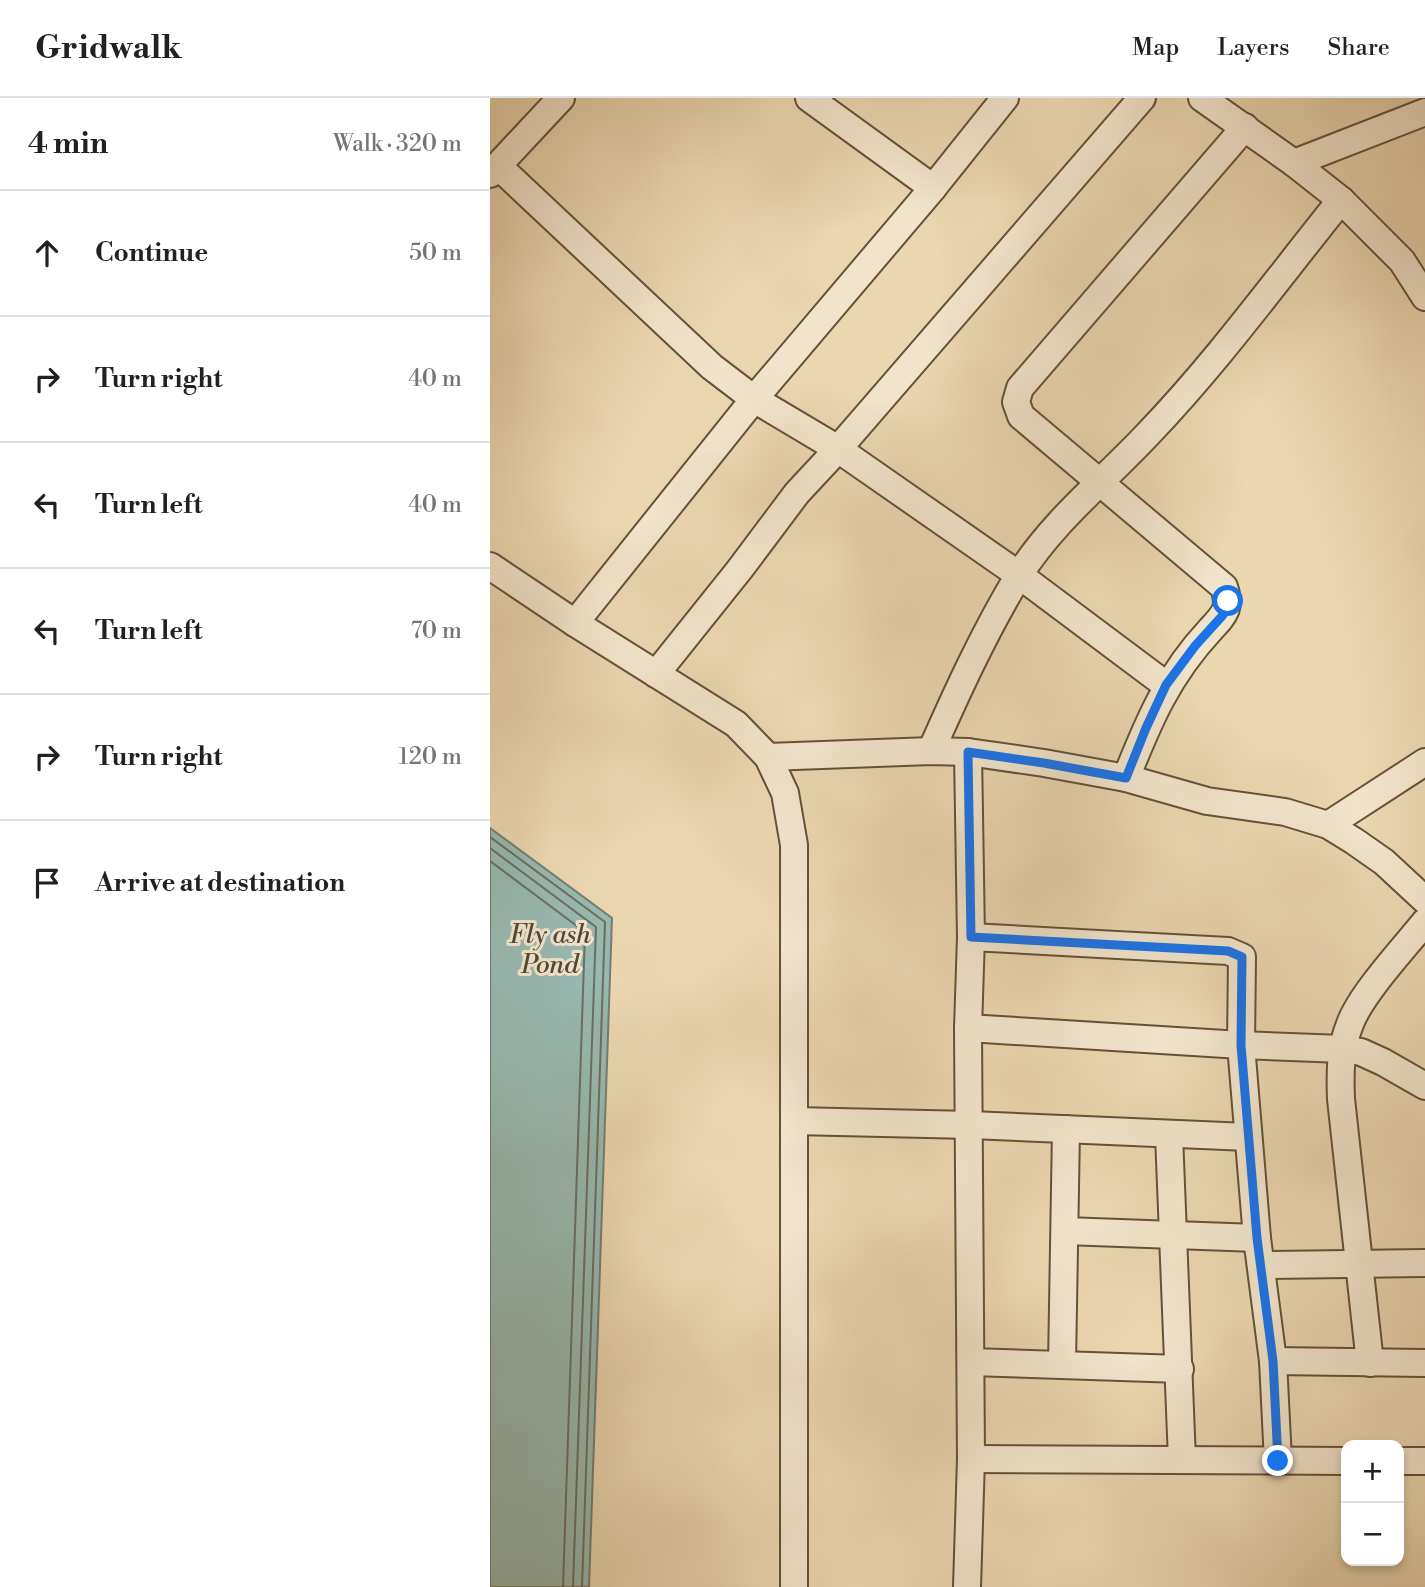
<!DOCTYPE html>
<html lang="en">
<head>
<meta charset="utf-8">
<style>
	:root { --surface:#fff; --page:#f2f2f2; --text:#202124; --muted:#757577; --line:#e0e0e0 }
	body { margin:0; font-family:"Libre Bodoni",serif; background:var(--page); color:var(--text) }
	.controls { position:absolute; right:21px; bottom:21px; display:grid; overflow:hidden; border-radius:14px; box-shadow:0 4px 10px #0003 }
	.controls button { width:63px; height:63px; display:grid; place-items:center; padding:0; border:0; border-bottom:2px solid var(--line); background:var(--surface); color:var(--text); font:35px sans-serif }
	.stop { position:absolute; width:21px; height:21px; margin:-16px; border:5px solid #1a73e8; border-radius:50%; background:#fff }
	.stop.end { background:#1a73e8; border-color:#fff; box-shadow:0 2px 7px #0008 }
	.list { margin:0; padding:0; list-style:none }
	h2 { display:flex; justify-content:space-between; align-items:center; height:91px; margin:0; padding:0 28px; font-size:30px }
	h2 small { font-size:23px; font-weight:400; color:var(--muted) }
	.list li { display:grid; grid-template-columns:46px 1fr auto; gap:21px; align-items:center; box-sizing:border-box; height:126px; padding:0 28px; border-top:2px solid var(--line) }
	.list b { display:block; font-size:26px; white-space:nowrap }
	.list em { font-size:23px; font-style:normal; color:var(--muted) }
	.icon { flex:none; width:38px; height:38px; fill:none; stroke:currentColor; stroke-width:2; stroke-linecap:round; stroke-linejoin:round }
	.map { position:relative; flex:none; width:935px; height:1489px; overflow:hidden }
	header { display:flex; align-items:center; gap:42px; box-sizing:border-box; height:98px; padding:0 35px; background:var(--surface); border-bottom:2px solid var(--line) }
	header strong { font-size:33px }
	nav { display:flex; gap:38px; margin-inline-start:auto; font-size:24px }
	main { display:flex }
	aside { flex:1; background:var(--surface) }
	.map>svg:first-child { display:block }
</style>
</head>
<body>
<header>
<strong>Gridwalk</strong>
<nav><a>Map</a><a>Layers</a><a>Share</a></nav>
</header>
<main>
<aside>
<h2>4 min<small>Walk · 320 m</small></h2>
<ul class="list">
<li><svg class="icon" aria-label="ahead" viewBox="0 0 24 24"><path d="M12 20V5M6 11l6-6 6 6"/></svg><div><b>Continue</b></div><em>50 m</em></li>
<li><svg class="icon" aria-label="right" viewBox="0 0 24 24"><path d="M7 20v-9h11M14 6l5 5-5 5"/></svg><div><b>Turn right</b></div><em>40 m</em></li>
<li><svg class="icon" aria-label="left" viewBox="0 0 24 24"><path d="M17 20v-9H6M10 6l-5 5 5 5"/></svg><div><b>Turn left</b></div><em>40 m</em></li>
<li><svg class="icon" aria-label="left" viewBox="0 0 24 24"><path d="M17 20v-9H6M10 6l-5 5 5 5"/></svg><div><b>Turn left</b></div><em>70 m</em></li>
<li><svg class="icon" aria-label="right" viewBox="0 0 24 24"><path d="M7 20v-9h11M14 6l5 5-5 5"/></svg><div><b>Turn right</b></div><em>120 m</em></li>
<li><svg class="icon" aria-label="arrive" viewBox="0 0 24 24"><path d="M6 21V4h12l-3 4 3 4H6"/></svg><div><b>Arrive at destination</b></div></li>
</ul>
</aside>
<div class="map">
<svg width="935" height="1489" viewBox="0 0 935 1489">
	<rect width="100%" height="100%" fill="#ead6af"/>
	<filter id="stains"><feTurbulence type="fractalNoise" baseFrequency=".00286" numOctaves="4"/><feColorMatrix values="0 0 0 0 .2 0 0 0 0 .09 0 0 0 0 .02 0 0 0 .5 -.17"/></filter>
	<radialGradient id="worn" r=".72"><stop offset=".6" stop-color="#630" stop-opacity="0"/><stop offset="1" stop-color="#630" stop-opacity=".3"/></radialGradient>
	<path fill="#98b8b0" stroke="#727e70" stroke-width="2" d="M 0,730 L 122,820 L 99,1489 L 0,1489 Z"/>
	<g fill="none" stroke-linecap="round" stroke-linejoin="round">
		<g stroke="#686f60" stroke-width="2">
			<path d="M 0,739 L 115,824 L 92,1489"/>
			<path d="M 0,750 L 106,829 L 83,1489"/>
			<path d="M 0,763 L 95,834 L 73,1489"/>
		</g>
		<g stroke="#645237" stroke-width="30">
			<g id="minor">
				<path d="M 319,0 L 443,90"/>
				<path d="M 712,0 L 804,65 L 851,102 L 912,163 L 935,199"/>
				<path d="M 804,65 L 935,14"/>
				<path d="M 8,68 L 222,269 L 264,301 L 348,351 L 529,477 L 676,587"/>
				<path d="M 0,76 L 71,0"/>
				<path d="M 0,468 L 85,525 L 246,626 L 278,659 L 295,695 L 304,747 L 304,1489"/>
				<path d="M 85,525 L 264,301 L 443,90 L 515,0"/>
				<path d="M 166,576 L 250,471 L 307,395 L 348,351 L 652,0"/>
				<path d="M 441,653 C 467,594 495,533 529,477 C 564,422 614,383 658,336 C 728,263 788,180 851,102"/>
				<path d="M 278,659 L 441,653 L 478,654 L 554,665 L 636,680 L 717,703 L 795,714 L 838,727 L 864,743 L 894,764 L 935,802"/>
				<path d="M 636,680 C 659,622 678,577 721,531 C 735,516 741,510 734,489 L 531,318 L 526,304 L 530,290 L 755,29"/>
				<path d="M 838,727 L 935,664"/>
				<path d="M 481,839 L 738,853 L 752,859 L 751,947 L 767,1140 L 783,1263 L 788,1363"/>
				<path d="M 478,930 L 751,947 L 853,951 L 871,954 L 893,964 L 935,988"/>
				<path d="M 304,1023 L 481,1027 L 758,1039"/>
				<path d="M 679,1037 L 692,1362"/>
				<path d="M 575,1133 L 767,1140"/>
				<path d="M 771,1167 L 935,1165"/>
				<path d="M 783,1263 L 935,1265"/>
				<path d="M 481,1264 L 690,1271"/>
				<path d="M 880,1265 L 851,1001 C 850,975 850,950 860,926 C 871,896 914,850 935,824"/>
				<path d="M 572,1267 L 576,1031"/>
				<path d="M 481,1361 L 856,1363"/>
				<path d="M 909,1363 L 935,1363"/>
				<path d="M 477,1489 L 481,1361 L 478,930 L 481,839 L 478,654"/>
			</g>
		</g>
		<use href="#minor" stroke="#f1e4cb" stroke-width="26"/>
	</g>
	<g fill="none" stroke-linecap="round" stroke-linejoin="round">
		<path stroke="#1a73e8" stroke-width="9" d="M 738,503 L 733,517 L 705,548 L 676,587 L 656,630 L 636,680 L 554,665 L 478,654 L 481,839 L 738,853 L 752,859 L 751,947 L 767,1140 L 783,1263 L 788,1363"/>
	</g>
	<g text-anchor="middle" stroke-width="6" stroke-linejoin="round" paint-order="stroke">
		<g font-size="26" font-style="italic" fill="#504a37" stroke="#f1e4cb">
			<text x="60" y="845">Fly ash<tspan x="60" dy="30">Pond</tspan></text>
		</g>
	</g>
	<rect width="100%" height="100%" filter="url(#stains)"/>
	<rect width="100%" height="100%" fill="url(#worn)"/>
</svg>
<div class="controls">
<button>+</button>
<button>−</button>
</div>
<div class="stop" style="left:738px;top:503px"></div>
<div class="stop end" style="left:788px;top:1363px"></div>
</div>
</main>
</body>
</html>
